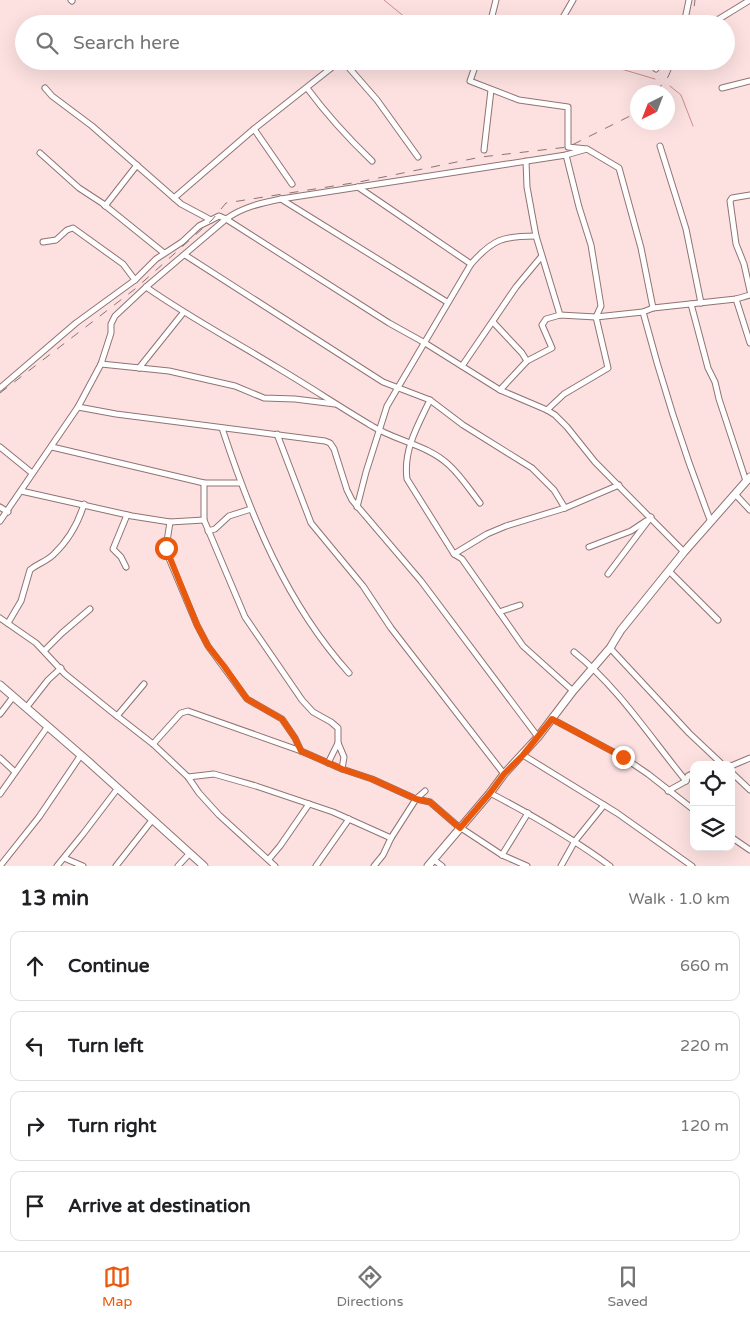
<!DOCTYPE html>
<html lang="en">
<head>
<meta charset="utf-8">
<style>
	:root { --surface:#fff; --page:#f2f2f2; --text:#202124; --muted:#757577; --line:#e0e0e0; --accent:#ea580c }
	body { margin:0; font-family:"Varela Round",sans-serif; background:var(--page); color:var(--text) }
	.controls { position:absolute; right:15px; bottom:15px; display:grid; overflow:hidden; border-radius:10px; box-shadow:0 5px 20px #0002 }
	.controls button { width:45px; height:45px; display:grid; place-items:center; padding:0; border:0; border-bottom:1px solid var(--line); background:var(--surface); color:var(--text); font:25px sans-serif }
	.compass { position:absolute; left:630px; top:85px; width:45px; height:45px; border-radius:50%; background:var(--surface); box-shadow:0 5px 20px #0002; rotate:222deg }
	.stop { position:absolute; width:15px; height:15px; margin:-11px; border:4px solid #ea580c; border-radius:50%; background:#fff }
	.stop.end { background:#ea580c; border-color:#fff; box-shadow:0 1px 5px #0008 }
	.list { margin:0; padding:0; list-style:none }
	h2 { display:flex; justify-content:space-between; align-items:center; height:65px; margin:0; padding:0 20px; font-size:21px }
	h2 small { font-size:16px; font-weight:400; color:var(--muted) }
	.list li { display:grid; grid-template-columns:32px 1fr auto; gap:15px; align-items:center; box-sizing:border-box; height:70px; margin:0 10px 10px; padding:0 10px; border:1px solid var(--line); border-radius:10px }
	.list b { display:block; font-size:19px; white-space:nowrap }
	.list em { font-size:16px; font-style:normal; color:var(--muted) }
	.icon { flex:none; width:28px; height:28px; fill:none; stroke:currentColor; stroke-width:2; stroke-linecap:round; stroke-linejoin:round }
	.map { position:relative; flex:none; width:750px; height:866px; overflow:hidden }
	.search { position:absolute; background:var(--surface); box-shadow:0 5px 20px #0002; left:15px; right:15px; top:15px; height:55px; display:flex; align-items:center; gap:12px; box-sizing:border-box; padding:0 18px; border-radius:28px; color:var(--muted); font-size:19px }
	.sheet { height:385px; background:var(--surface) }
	nav { display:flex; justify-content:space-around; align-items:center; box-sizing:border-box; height:70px; border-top:1px solid var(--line); background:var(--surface); font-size:14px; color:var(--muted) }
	nav a { display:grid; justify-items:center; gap:2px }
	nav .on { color:var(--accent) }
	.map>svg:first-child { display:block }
</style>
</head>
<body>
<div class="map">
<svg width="750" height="866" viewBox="0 0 750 866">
	<rect width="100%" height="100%" fill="#fde1e1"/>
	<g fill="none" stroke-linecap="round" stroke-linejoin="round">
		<g stroke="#d18c8e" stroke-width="1">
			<path d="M 384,0 L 406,18 L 481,22 L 487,24"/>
			<path d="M 594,61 L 655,79"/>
			<path d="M 670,86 L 681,95 L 693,126"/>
		</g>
		<g stroke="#917373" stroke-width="7">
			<g id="street">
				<path d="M 71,0 L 72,1"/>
				<path d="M 573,0 L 562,19 L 587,22 L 685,22"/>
				<path d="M 719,19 L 750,0"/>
				<path d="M 490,24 L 496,0"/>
				<path d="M 684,24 L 689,0"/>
				<path d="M 343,61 L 377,100 L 418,157"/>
				<path d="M 477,61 L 470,81 L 519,100 L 568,107 L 568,147 L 587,149 L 619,168 L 641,248 L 653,308"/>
				<path d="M 656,69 L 661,61"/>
				<path d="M 45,88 L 52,96 L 92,126 L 181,204 L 211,220 L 219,216 L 226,219 L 389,323 L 425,343 L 500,390 L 547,410 L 555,415 L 567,427 L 595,462 L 684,552"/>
				<path d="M 307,88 C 327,115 348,138 372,161"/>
				<path d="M 722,88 L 750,81"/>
				<path d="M 254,129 L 292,184"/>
				<path d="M 660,146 L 686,229 L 701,303"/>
				<path d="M 484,150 L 491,90"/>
				<path d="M 40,153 L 79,188 L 102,203 L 164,253"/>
				<path d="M 526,161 L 527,187 L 536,236 L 560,315"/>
				<path d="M 358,187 L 471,264"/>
				<path d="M 750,195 L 732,198 L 730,201 L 736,244 L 744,264 L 750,291"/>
				<path d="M 174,198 L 254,129 L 340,61"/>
				<path d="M 281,199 L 447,302"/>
				<path d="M 105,206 L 137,165"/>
				<path d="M 43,242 L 56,240 L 67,230 L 73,228 L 123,264 L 135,280"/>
				<path d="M 185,255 L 383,382 L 430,400 L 463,425 L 532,468 L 554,490 L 565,508"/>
				<path d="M 146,287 C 189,317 234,341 278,368 C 310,387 340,407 372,426 C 396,441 428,445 449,465 C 461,476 470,490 480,503"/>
				<path d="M 736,299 L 750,343"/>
				<path d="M 691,304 L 708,368 L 715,382 L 719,399 L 746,481"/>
				<path d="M 643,312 C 662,384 684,453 711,522"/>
				<path d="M 493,322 L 522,353 L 527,361"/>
				<path d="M 101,364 L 169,371 L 235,386 L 264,398 L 295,399 L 335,404"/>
				<path d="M 462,366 L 516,287 L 541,257"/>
				<path d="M 139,368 L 183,313"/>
				<path d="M 0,388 L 76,323 L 135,280 L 156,259 L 182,242 L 199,226 L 211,220"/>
				<path d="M 500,390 L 527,361 L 552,348 L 542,325 L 546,319 L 560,315 L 596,317 L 643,312 L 653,308 L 736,299 L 750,295"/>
				<path d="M 430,400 C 418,425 403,450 407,479 L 454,554 L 462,559 L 523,646 L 573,691"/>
				<path d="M 78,407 L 116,414 L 325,441 L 330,443 L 334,449 L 347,490 L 352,500 L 421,581 L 538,737"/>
				<path d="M 547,410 L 564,394 L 608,368 L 596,317 L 601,306 L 591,245 L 579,207 L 566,155"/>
				<path d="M 222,428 C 251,516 286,603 349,673"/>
				<path d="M 277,434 L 311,523 L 363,586 L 391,628 L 504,774"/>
				<path d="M 0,447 L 32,473"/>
				<path d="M 52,447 L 204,483 L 240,483"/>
				<path d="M 204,483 L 204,520 L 245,617 L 302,700 L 313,712 L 331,722 L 338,728 L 338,743 L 344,757 L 342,769"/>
				<path d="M 21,491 L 132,516 L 170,522 L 204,520"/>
				<path d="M 735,494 L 750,510"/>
				<path d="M 0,507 L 8,512"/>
				<path d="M 357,507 L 366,472 L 387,406 L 471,264 C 493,239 503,236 536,236"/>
				<path d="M 0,521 L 78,407 L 101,364 L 111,333 L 111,324 L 115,316 L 146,287 L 226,219 C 243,207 261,203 281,199 L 566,155 L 587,149"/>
				<path d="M 170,522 L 166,548 L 168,556 L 197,625 L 208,646 L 247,699 L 282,719 L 295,738 L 301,751"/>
				<path d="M 208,531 L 215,529 L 229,516 L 251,509"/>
				<path d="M 589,547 L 631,531 L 646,521"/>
				<path d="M 454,554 L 487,534 L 506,526 L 565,508 L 619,485"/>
				<path d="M 126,567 L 121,557 L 113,549 L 127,515"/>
				<path d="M 669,571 L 718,620"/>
				<path d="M 608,574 L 651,517"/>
				<path d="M 499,612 L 520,605"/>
				<path d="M 0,618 L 36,643 L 65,674 L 112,712 L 153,744 L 188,777 L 199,793 L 219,815 L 275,866"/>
				<path d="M 8,623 L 21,601 L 30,570 C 37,564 47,561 53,555 C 69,540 78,524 84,504"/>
				<path d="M 610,648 L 689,733 L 723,765"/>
				<path d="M 44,651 L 62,633 L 90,609"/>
				<path d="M 574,652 C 618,687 650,737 686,781"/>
				<path d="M 26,708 L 48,680 L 61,668"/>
				<path d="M 0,714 L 13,697"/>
				<path d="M 117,716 L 144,684"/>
				<path d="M 552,719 L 623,757 L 648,774 L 694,810"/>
				<path d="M 153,744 L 181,713 L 188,711 L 301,751 L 342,769 L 372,779 L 416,799 L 430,802 L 460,828"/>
				<path d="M 523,755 L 617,813 L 692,866"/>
				<path d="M 0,758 L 15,772"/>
				<path d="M 328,763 L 338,743"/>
				<path d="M 731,766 L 750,758"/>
				<path d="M 731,772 L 750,790"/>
				<path d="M 188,777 L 214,774 L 256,786 L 333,812 L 391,838"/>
				<path d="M 668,791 L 686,781 L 688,776 L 694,773"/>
				<path d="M 490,793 C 532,815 572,838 610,866"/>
				<path d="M 0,794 L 48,726"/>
				<path d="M 461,828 L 502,855 L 527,866"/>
				<path d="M 731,837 L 750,850"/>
				<path d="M 502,855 L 528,813"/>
				<path d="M 64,858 L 83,866"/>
				<path d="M 269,859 L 280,846 L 309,804"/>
				<path d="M 434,860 L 442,866"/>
				<path d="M 0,866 L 39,817 L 81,755"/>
				<path d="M 57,866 L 83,834 L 118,788"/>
				<path d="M 116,866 L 153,819"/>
				<path d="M 178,866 L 190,853"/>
				<path d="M 316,866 L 349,819"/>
				<path d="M 374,866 L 383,855 L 391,838 L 416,799 L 425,791"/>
				<path d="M 561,866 L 575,841 L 604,805"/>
			</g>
		</g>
		<g stroke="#917373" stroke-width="9">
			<g id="secondary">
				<path d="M 0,685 L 90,763 L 204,866"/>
				<path d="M 428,866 L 490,793 L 504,774 L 538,737 L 573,691 L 610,648 L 621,630 L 684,552 L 750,477"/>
			</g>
		</g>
		<use href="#street" stroke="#fff" stroke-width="5"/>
		<use href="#secondary" stroke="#fff" stroke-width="7"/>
		<g stroke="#877575" stroke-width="1" stroke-dasharray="9 9" stroke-linecap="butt">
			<path d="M 692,24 L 695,0"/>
			<path d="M 656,92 L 668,77 L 675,61"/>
			<path d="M 0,393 L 135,289 L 212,220 L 226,203 L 359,182 L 481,157 L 568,147 L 638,112"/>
		</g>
	</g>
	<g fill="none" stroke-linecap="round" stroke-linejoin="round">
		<path stroke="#ea580c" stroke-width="6" d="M 166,548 L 197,625 L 208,646 L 224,666 L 247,699 L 282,719 L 295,738 L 301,751 L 342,769 L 372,779 L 416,799 L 430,802 L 460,828 L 490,793 L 504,774 L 523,755 L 552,719 L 623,757"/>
	</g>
</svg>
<div class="controls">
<button><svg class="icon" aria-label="locate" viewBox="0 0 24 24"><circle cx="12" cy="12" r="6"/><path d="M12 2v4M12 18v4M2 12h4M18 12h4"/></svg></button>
<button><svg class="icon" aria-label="layers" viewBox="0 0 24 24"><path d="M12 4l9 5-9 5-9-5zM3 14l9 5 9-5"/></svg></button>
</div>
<svg class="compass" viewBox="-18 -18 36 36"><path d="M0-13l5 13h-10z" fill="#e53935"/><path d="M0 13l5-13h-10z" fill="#757577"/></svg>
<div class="stop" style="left:166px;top:548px"></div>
<div class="stop end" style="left:623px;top:757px"></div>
<div class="search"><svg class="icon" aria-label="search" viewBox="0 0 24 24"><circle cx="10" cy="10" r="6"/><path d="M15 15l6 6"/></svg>Search here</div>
</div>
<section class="sheet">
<h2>13 min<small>Walk · 1.0 km</small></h2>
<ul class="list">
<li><svg class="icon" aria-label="ahead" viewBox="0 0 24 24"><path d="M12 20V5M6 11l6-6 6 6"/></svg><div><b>Continue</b></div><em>660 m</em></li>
<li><svg class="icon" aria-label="left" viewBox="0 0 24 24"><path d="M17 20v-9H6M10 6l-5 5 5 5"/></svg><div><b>Turn left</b></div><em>220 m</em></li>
<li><svg class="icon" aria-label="right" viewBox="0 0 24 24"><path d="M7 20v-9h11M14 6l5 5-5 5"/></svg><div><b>Turn right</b></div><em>120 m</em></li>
<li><svg class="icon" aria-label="arrive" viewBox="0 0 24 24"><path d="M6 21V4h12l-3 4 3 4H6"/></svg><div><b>Arrive at destination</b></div></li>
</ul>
</section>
<nav>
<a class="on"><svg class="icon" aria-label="map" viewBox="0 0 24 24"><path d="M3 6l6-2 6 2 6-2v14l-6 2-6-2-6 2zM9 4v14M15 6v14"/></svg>Map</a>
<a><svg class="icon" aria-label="directions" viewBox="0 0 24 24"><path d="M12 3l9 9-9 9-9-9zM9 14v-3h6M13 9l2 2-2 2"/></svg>Directions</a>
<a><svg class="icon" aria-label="saved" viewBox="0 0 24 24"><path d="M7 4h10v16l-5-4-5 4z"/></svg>Saved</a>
</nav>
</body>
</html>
